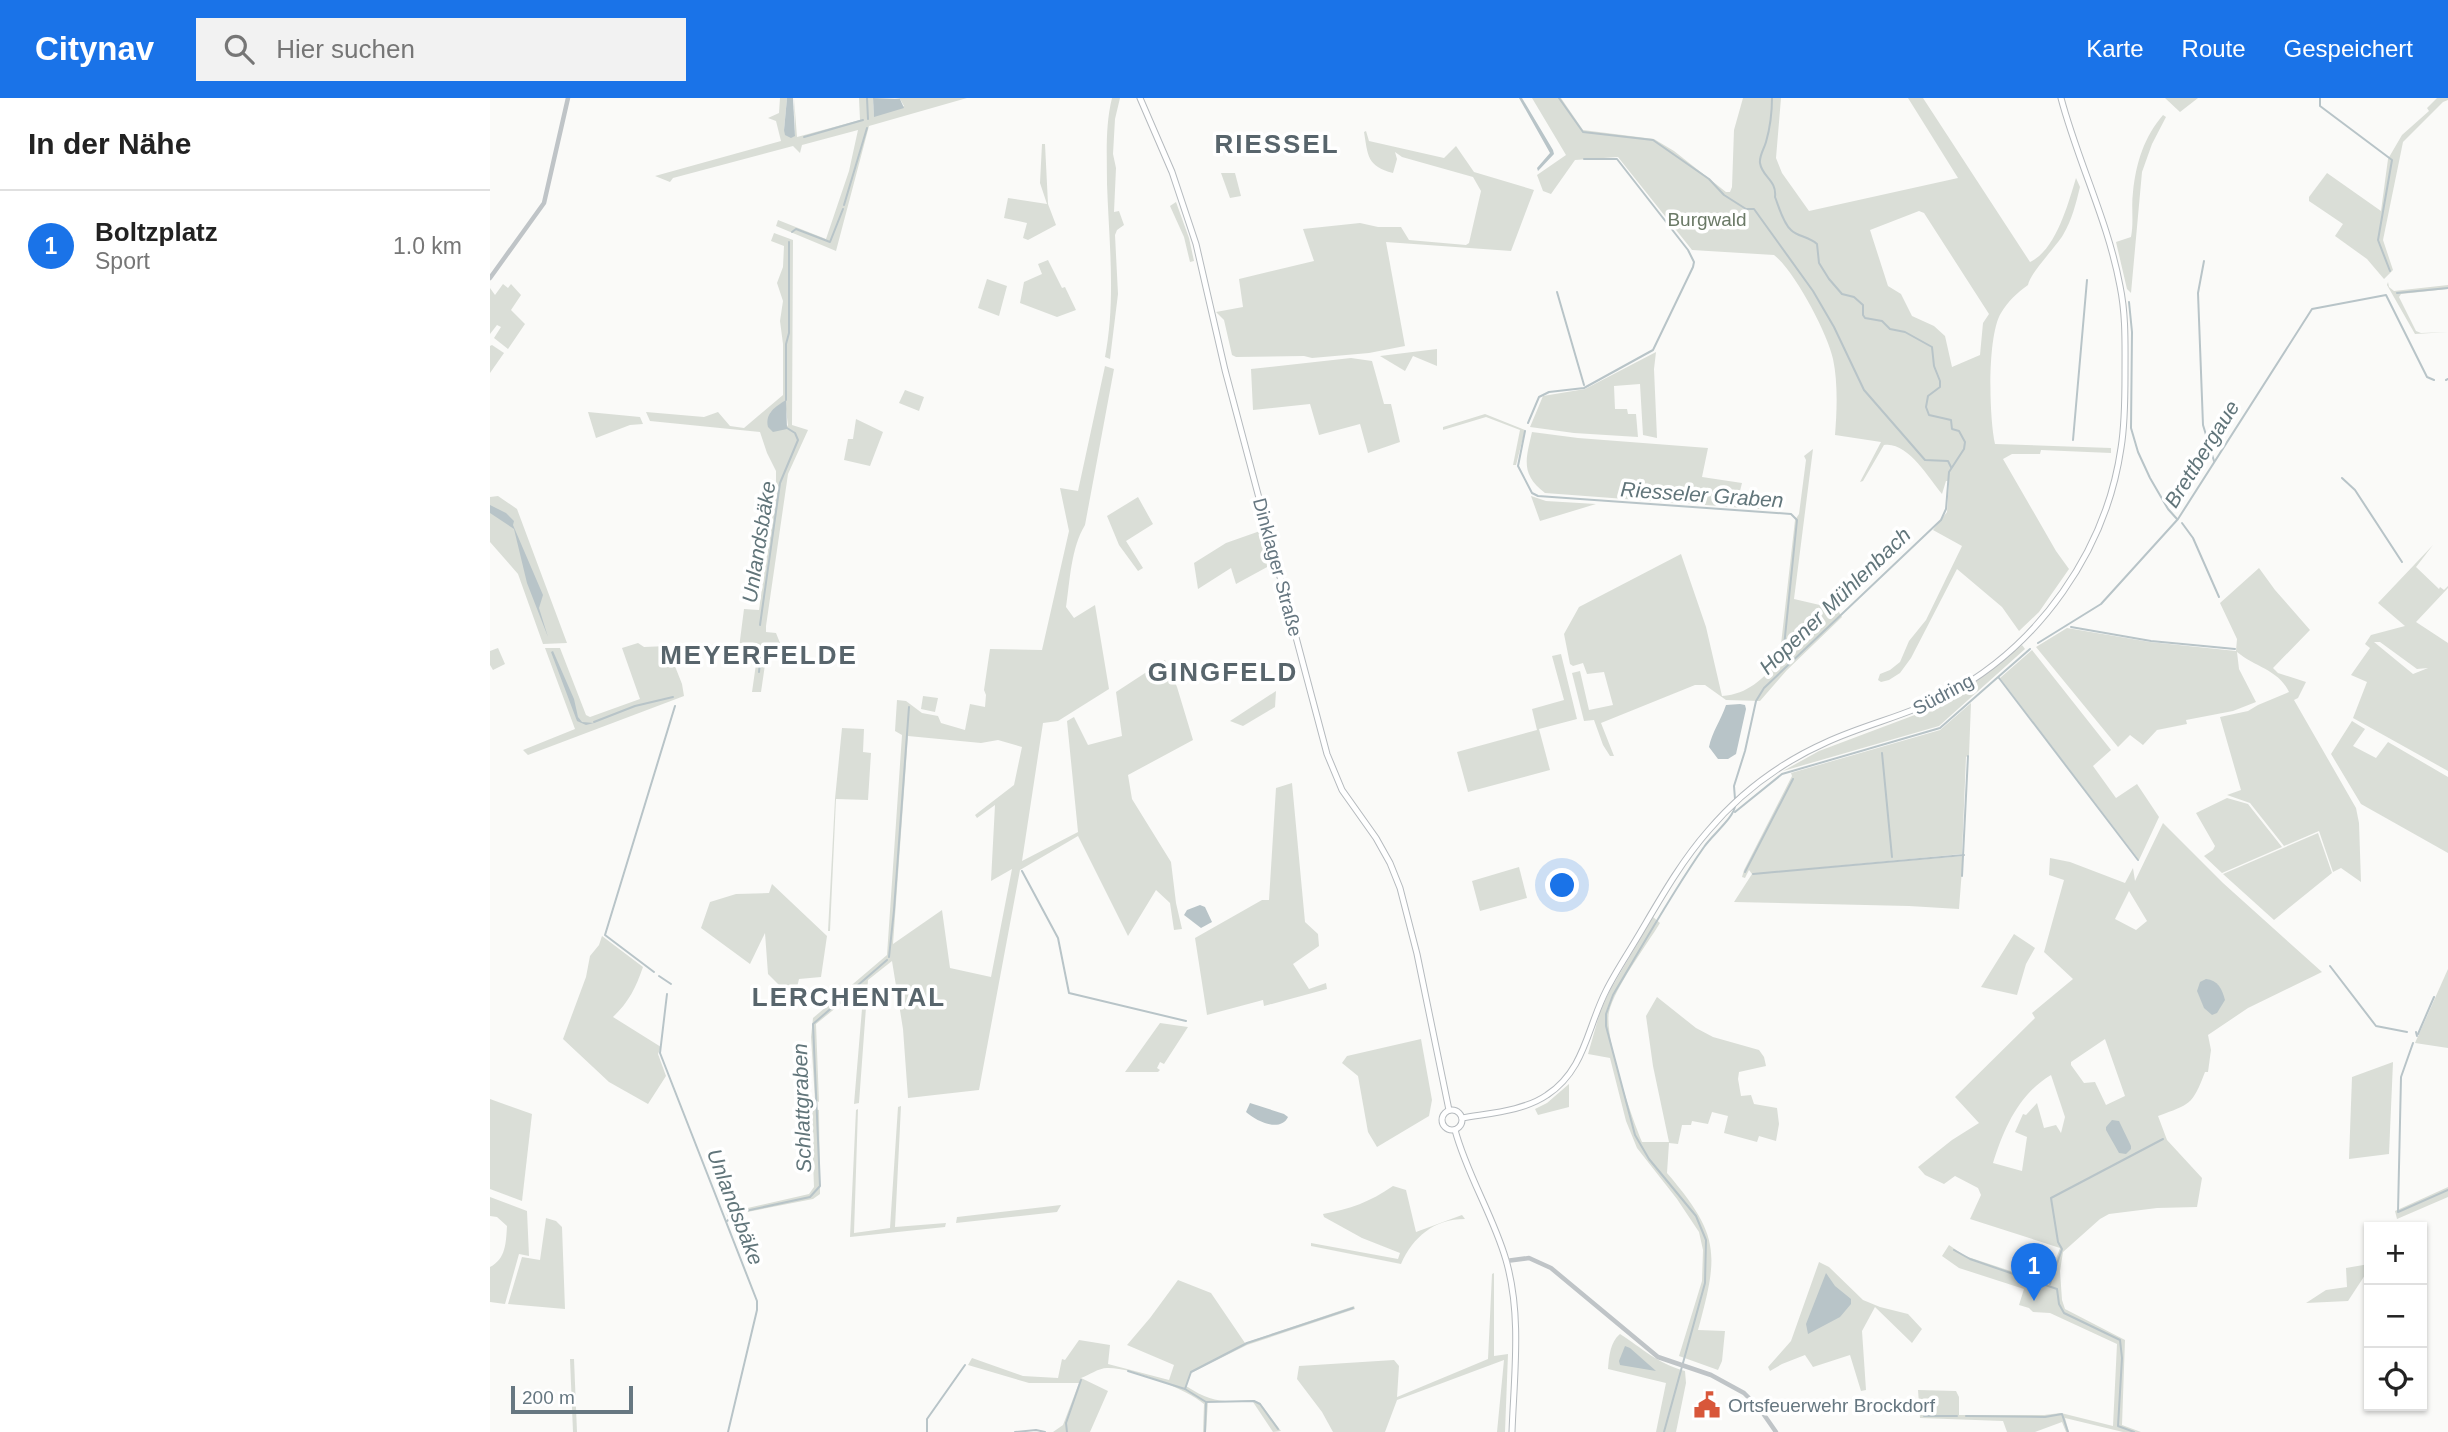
<!DOCTYPE html>
<html lang="de">
<head>
<meta charset="utf-8">
<style>
	:root { --surface:#fff; --page:#f2f2f2; --text:#222; --muted:#767676; --line:#e0e0e0; --accent:#1a73e8 }
	body { margin:0; font-family:Arial,sans-serif; background:var(--page); color:var(--text) }
	.controls { position:absolute; right:21px; bottom:21px; display:grid; overflow:hidden; border-radius:0px; box-shadow:0 2px 5px #0004 }
	.controls button { width:63px; height:63px; display:grid; place-items:center; padding:0; border:0; border-bottom:2px solid var(--line); background:var(--surface); color:var(--text); font:35px sans-serif }
	.scale { position:absolute; left:21px; bottom:18px; width:122px; box-sizing:border-box; padding-left:7px; border:4px solid #667781; border-top:0; font-size:19px; line-height:24px; white-space:nowrap; color:#667781; -webkit-text-stroke:5px #fff; paint-order:stroke }
	.you { position:absolute; left:1073px; top:788px; width:24px; height:24px; margin:-18px; border:5px solid #fff; border-radius:50%; background:#1a73e8; box-shadow:0 0 0 10px #1a73e833 }
	.badge { display:grid; place-items:center; width:46px; height:46px; border-radius:50%; background:var(--accent); color:#fff; font-size:23px; font-weight:700 }
	.pin { position:absolute; translate:-50% -58px; filter:drop-shadow(0 2px 4px #0008) }
	.pin::after { content:''; position:absolute; top:37px; width:24px; height:21px; background:inherit; clip-path:polygon(0 0,100% 0,50% 100%) }
	.list { margin:0; padding:0; list-style:none }
	h2 { display:flex; justify-content:space-between; align-items:center; height:91px; margin:0; padding:0 28px; font-size:30px }
	h2 small { font-size:23px; font-weight:400; color:var(--muted) }
	.list li { display:grid; grid-template-columns:46px 1fr auto; gap:21px; align-items:center; box-sizing:border-box; height:112px; padding:0 28px; border-top:2px solid var(--line) }
	.list b { display:block; font-size:26px; white-space:nowrap }
	.list p { margin:0; font-size:23px; white-space:nowrap; color:var(--muted) }
	.list em { font-size:23px; font-style:normal; color:var(--muted) }
	.icon { flex:none; width:38px; height:38px; fill:none; stroke:currentColor; stroke-width:2; stroke-linecap:round; stroke-linejoin:round }
	.map { position:relative; flex:none; width:1958px; height:1334px; overflow:hidden }
	header { display:flex; align-items:center; gap:42px; box-sizing:border-box; height:98px; padding:0 35px; background:var(--accent); color:#fff }
	header strong { font-size:33px }
	nav { display:flex; gap:38px; margin-inline-start:auto; font-size:24px }
	.search { width:490px; height:63px; background:var(--page); display:flex; align-items:center; gap:18px; box-sizing:border-box; padding:0 24px; border-radius:0px; color:var(--muted); font-size:26px }
	main { display:flex }
	aside { flex:1; background:var(--surface) }
	.map>svg:first-child { display:block }
</style>
</head>
<body>
<header>
<strong>Citynav</strong>
<div class="search"><svg class="icon" aria-label="search" viewBox="0 0 24 24"><circle cx="10" cy="10" r="6"/><path d="M15 15l6 6"/></svg>Hier suchen</div>
<nav><a>Karte</a><a>Route</a><a>Gespeichert</a></nav>
</header>
<main>
<aside>
<h2>In der Nähe<small></small></h2>
<ul class="list">
<li><span class="badge">1</span><div><b>Boltzplatz</b><p>Sport</p></div><em>1.0 km</em></li>
</ul>
</aside>
<div class="map">
<svg width="1958" height="1334" viewBox="0 0 1958 1334">
	<rect width="100%" height="100%" fill="#fafaf8"/>
	<g fill="#daded7" fill-rule="evenodd">
		<path d="M 290,0 L 297,0 L 294,32 L 305,38 L 304,0 L 307,39 L 370,22 L 369,0 L 383,0 L 384,18 L 414,8 L 410,1 L 405,0 L 477,0 L 379,28 L 346,153 L 286,128 L 288,122 L 336,141 L 359,73 L 368,32 L 312,47 L 310,55 L 303,48 L 183,80 L 180,84 L 165,78 L 291,43 L 286,23 L 278,20 L 289,15 Z"/>
		<path d="M 622,0 L 630,0 L 625,21 L 623,56 L 626,70 L 624,114 L 629,113 L 634,127 L 627,132 L 625,137 L 628,196 L 620,261 L 615,259 C 626,202 619,144 617,86 C 617,57 615,28 622,0 Z"/>
		<path d="M 1042,0 L 1071,0 L 1093,32 L 1164,41 L 1184,53 L 1236,94 L 1240,94 L 1242,89 L 1244,32 L 1253,0 L 1291,0 L 1286,60 L 1292,75 L 1319,113 L 1468,80 L 1418,0 L 1433,0 L 1540,164 C 1566,152 1578,106 1586,80 L 1590,89 C 1586,105 1582,122 1573,137 C 1565,150 1540,175 1538,187 C 1527,195 1518,203 1511,215 C 1497,238 1499,319 1505,346 L 1621,350 L 1621,355 L 1551,352 L 1550,356 L 1522,356 L 1513,361 L 1566,453 L 1579,471 L 1549,514 L 1529,533 L 1512,509 L 1467,471 L 1421,560 L 1410,575 L 1399,582 L 1391,584 L 1388,582 L 1390,576 L 1400,572 L 1410,564 L 1419,543 L 1436,522 L 1472,448 L 1443,432 L 1457,414 L 1459,383 L 1456,383 L 1452,396 C 1438,379 1417,343 1394,347 L 1373,383 L 1370,384 L 1391,344 L 1345,337 C 1347,313 1348,284 1343,261 C 1338,236 1304,172 1284,157 L 1202,152 L 1128,59 L 1085,62 L 1061,96 L 1053,93 L 1047,77 L 1076,57 ZM 1429,113 L 1434,115 L 1499,216 L 1493,225 L 1490,257 L 1462,269 L 1455,238 L 1444,228 L 1422,218 L 1411,196 L 1398,188 L 1380,132 Z"/>
		<path d="M 1675,0 L 1708,0 L 1690,14 Z"/>
		<path d="M 1947,0 L 1958,0 L 1958,2 L 1953,4 L 1913,44 L 1893,142 L 1903,172 L 1894,181 L 1877,161 L 1845,138 L 1853,126 L 1819,103 L 1819,99 L 1837,75 L 1891,113 L 1898,61 L 1912,37 L 1939,13 L 1937,10 Z"/>
		<path d="M 1673,17 L 1676,19 L 1662,46 L 1652,74 L 1641,195 L 1637,191 L 1626,144 L 1641,139 C 1644,124 1641,109 1643,94 C 1646,65 1654,39 1673,17 Z"/>
		<path d="M 876,33 L 879,43 L 954,60 L 966,48 L 984,74 L 1044,92 L 1021,153 L 896,144 L 915,248 L 879,255 L 822,260 L 814,258 L 746,259 L 742,257 L 734,222 L 726,214 L 753,209 L 749,181 L 824,163 L 813,131 L 870,125 L 888,129 L 911,129 L 919,142 L 976,147 L 979,145 L 991,93 L 983,79 L 912,59 L 905,54 L 907,61 L 903,75 C 877,68 878,58 874,34 Z"/>
		<path d="M 552,46 L 555,46 L 558,106 L 566,127 L 538,142 L 533,140 L 537,125 L 514,120 L 518,100 L 557,106 L 550,85 Z"/>
		<path d="M 731,75 L 745,75 L 751,98 L 740,100 Z"/>
		<path d="M 686,104 L 699,140 L 704,163 L 700,164 L 694,139 L 680,108 Z"/>
		<path d="M 284,135 L 303,142 L 302,327 L 318,332 L 298,376 L 276,528 L 276,534 L 286,535 L 290,545 L 277,553 L 271,594 L 262,594 L 268,552 L 249,550 L 254,511 L 269,512 L 286,391 L 286,373 L 277,355 L 270,334 L 160,323 L 156,314 L 214,319 L 228,314 L 240,328 L 254,330 L 293,297 L 293,246 L 290,223 L 293,203 L 287,185 L 293,169 L 294,148 L 281,143 ZM 295,303 L 298,328 L 280,315 Z"/>
		<path d="M 558,162 L 572,190 L 575,189 L 586,212 L 567,219 L 530,205 L 534,184 L 552,176 L 548,166 Z"/>
		<path d="M 497,181 L 517,188 L 509,218 L 488,210 Z"/>
		<path d="M 1898,184 L 1899,189 L 1904,193 L 1958,187 L 1958,191 L 1911,196 L 1909,199 L 1926,233 L 1931,235 L 1958,234 L 1925,236 L 1897,187 Z"/>
		<path d="M 13,186 L 18,190 L 21,186 L 31,197 L 21,212 L 35,226 L 18,251 L 4,240 L 11,229 L 7,227 L 0,236 L 0,190 L 5,197 Z"/>
		<path d="M 2,247 L 14,255 L 0,275 L 0,248 Z"/>
		<path d="M 947,251 L 947,268 L 923,258 L 915,273 L 890,258 Z"/>
		<path d="M 1166,254 L 1164,271 L 1167,340 L 1153,337 L 1150,286 L 1124,288 L 1125,311 L 1137,311 L 1138,316 L 1146,316 L 1148,339 L 1084,335 L 1040,329 L 1053,298 L 1095,291 Z"/>
		<path d="M 861,260 L 882,263 L 894,306 L 901,306 L 910,344 L 878,355 L 870,326 L 829,337 L 820,306 L 763,312 L 761,271 Z"/>
		<path d="M 615,268 L 624,271 L 595,427 C 581,450 580,482 576,509 L 584,520 L 605,507 L 619,591 L 568,623 L 553,625 L 532,763 L 588,734 L 577,623 L 584,619 L 598,647 L 632,638 L 626,594 L 675,562 L 687,589 L 703,642 L 638,677 L 642,701 L 681,764 L 686,805 L 692,831 L 684,832 L 680,805 L 666,792 L 638,838 L 588,738 L 530,772 L 489,992 L 418,1000 L 413,931 L 402,863 L 378,882 L 369,1005 L 364,1006 L 374,887 L 326,926 L 329,1004 L 325,1002 L 321,939 L 323,920 L 397,857 L 412,637 L 405,633 L 407,602 L 416,603 L 432,615 L 448,618 L 451,625 L 475,632 L 480,606 L 495,609 L 496,597 L 494,592 L 500,551 L 552,552 L 579,433 L 570,390 L 588,393 ZM 418,638 L 491,645 L 508,642 L 532,649 L 524,687 L 485,717 L 487,720 L 505,707 L 501,783 L 522,771 L 501,879 L 460,870 L 452,812 L 403,846 Z"/>
		<path d="M 415,292 L 434,299 L 429,313 L 409,305 Z"/>
		<path d="M 98,314 L 150,319 L 153,326 L 140,327 L 106,340 Z"/>
		<path d="M 995,316 L 1035,332 L 1026,367 L 1023,367 L 1030,332 L 996,319 L 953,332 L 953,329 Z"/>
		<path d="M 366,321 L 393,334 L 380,368 L 354,362 L 358,341 L 363,341 Z"/>
		<path d="M 1042,334 L 1088,340 L 1218,350 L 1212,379 L 1252,385 L 1250,393 L 1271,395 L 1269,411 L 1055,395 C 1030,376 1036,361 1042,334 Z"/>
		<path d="M 1323,351 L 1304,501 L 1347,511 L 1352,519 L 1297,572 L 1270,603 L 1236,602 L 1215,587 L 1205,587 L 1111,625 L 1124,658 L 1120,658 L 1113,647 L 1104,622 L 1094,623 L 1082,575 L 1090,573 L 1099,612 L 1123,607 L 1114,574 L 1097,576 L 1093,565 L 1083,568 L 1080,566 L 1074,536 L 1089,509 L 1191,456 L 1216,529 L 1232,598 C 1259,596 1271,581 1289,564 L 1305,422 L 1309,416 L 1316,362 L 1314,358 Z"/>
		<path d="M 8,398 L 27,411 L 77,545 L 53,546 L 28,476 L 0,444 L 0,399 Z"/>
		<path d="M 1041,398 L 1056,403 L 1106,406 L 1050,423 Z"/>
		<path d="M 648,399 L 663,426 L 636,443 L 653,470 L 648,473 L 629,447 L 617,418 Z"/>
		<path d="M 770,433 L 779,468 L 746,486 L 741,470 L 708,491 L 704,465 L 736,445 Z"/>
		<path d="M 1943,447 L 1926,469 L 1949,491 L 1950,489 L 1954,492 L 1958,488 L 1958,490 L 1926,524 L 1958,545 L 1958,673 L 1863,620 L 1877,584 L 1861,577 L 1880,550 L 1875,546 L 1881,537 L 1915,528 L 1888,505 ZM 1884,544 L 1890,544 L 1927,571 L 1938,570 L 1923,576 Z"/>
		<path d="M 1769,470 L 1785,492 L 1820,532 L 1783,570 L 1788,575 L 1816,584 L 1808,600 L 1804,602 L 1866,710 L 1869,725 L 1871,784 L 1851,770 L 1843,774 L 1829,733 L 1794,748 L 1760,705 L 1737,697 L 1751,692 L 1730,619 L 1758,613 L 1768,607 L 1799,594 C 1789,572 1765,569 1747,554 L 1749,571 L 1766,604 L 1743,613 L 1696,622 L 1697,626 L 1667,632 L 1653,647 L 1640,637 L 1628,649 L 1546,549 L 1577,530 L 1660,544 L 1746,553 L 1747,541 L 1730,505 Z"/>
		<path d="M 148,545 L 154,549 L 177,548 L 192,586 L 194,598 L 38,657 L 33,652 L 85,631 L 55,550 L 70,550 L 96,617 L 100,619 L 150,601 L 132,550 Z"/>
		<path d="M 1532,547 L 1535,551 L 1449,628 L 1293,673 L 1329,653 L 1430,615 L 1475,592 Z"/>
		<path d="M 8,550 L 15,566 L 3,572 L 0,567 L 0,553 Z"/>
		<path d="M 1542,552 L 1621,652 L 1603,668 L 1626,700 L 1647,686 L 1669,719 L 1649,762 L 1510,580 Z"/>
		<path d="M 1071,556 L 1087,621 L 1049,631 L 1060,672 L 978,694 L 967,654 L 1047,632 L 1042,611 L 1074,602 L 1062,558 Z"/>
		<path d="M 786,593 L 785,609 L 753,628 L 740,623 Z"/>
		<path d="M 433,598 L 448,600 L 445,614 L 431,611 Z"/>
		<path d="M 1481,605 L 1479,657 L 1476,659 L 1472,756 L 1262,776 L 1473,758 L 1469,811 L 1419,808 L 1244,804 L 1262,776 L 1259,772 L 1255,780 L 1252,779 L 1254,772 L 1302,678 L 1301,675 L 1450,632 Z"/>
		<path d="M 1862,623 L 1875,631 L 1863,648 L 1886,660 L 1898,644 L 1958,679 L 1958,755 L 1871,706 L 1841,656 Z"/>
		<path d="M 352,630 L 374,631 L 373,654 L 381,655 L 378,702 L 346,701 L 340,833 L 338,833 L 345,701 Z"/>
		<path d="M 802,685 L 815,824 L 828,836 L 829,848 L 803,866 L 819,891 L 836,885 L 837,891 L 774,908 L 773,902 L 717,917 L 705,840 L 772,802 L 779,802 L 786,690 Z"/>
		<path d="M 1737,700 L 1758,706 L 1792,749 L 1732,775 L 1714,758 L 1723,752 L 1725,748 L 1706,715 Z"/>
		<path d="M 1673,725 L 1733,785 L 1832,874 L 1758,910 L 1718,937 L 1721,952 L 1718,974 L 1715,974 C 1702,1008 1700,1006 1668,1018 L 1677,1042 L 1712,1080 L 1707,1109 L 1667,1110 L 1619,1116 L 1610,1121 L 1573,1154 L 1570,1173 L 1572,1202 L 1575,1211 L 1635,1242 L 1632,1327 L 1651,1334 L 1633,1334 L 1575,1320 L 1579,1334 L 1576,1334 L 1572,1324 L 1545,1334 L 1517,1334 L 1513,1323 L 1430,1320 L 1428,1292 L 1466,1293 L 1469,1299 L 1469,1317 L 1554,1317 L 1571,1315 L 1623,1328 L 1627,1246 L 1560,1215 L 1543,1214 L 1539,1210 L 1529,1207 L 1534,1191 L 1469,1170 L 1452,1158 L 1459,1147 L 1475,1158 L 1557,1185 L 1570,1150 L 1480,1121 L 1491,1097 L 1488,1090 L 1465,1078 L 1454,1086 L 1435,1077 L 1428,1069 L 1462,1042 L 1489,1025 L 1465,999 L 1545,920 L 1542,915 L 1583,881 L 1554,854 L 1574,782 L 1559,777 L 1560,760 L 1580,764 L 1635,785 L 1643,770 L 1645,783 ZM 1639,793 L 1657,823 L 1646,832 L 1625,821 ZM 1615,941 L 1635,998 L 1616,1007 L 1605,984 L 1594,985 L 1581,967 L 1581,964 ZM 1561,977 L 1575,1019 L 1571,1035 L 1566,1027 L 1554,1030 L 1547,1005 L 1536,1017 L 1533,1016 L 1525,1034 L 1537,1039 L 1532,1073 L 1503,1065 C 1514,1030 1529,996 1561,977 Z"/>
		<path d="M 1828,735 L 1842,775 L 1784,822 L 1733,776 Z"/>
		<path d="M 1029,769 L 1037,800 L 990,813 L 982,783 Z"/>
		<path d="M 282,786 L 337,838 L 331,879 L 309,881 L 304,902 L 278,876 L 275,835 L 260,866 L 211,830 L 220,804 L 246,796 L 279,795 Z"/>
		<path d="M 1163,819 L 1170,825 C 1156,848 1125,889 1119,914 C 1114,939 1141,1018 1152,1044 L 1179,1044 L 1163,968 L 1156,918 L 1167,899 L 1206,930 L 1223,939 L 1269,952 L 1274,959 L 1276,968 L 1249,974 L 1248,981 L 1251,998 L 1261,997 L 1264,1006 L 1287,1010 L 1289,1026 L 1286,1043 L 1269,1038 L 1267,1044 L 1234,1035 L 1238,1018 L 1222,1014 L 1218,1026 L 1202,1023 L 1201,1027 L 1192,1027 L 1188,1046 L 1179,1045 L 1177,1075 C 1230,1137 1229,1155 1208,1232 L 1235,1233 L 1232,1263 L 1228,1272 L 1189,1258 L 1212,1183 L 1213,1152 L 1209,1134 L 1187,1101 L 1147,1050 L 1136,1023 L 1120,960 L 1098,956 L 1110,914 L 1119,894 Z"/>
		<path d="M 1524,836 L 1545,850 L 1536,866 L 1527,897 L 1491,889 Z"/>
		<path d="M 112,838 L 153,869 C 146,889 139,904 123,919 L 171,949 L 168,956 L 176,978 L 158,1006 L 119,984 L 73,941 L 96,879 L 100,858 L 109,847 Z"/>
		<path d="M 1958,871 L 1958,950 L 1925,945 Z"/>
		<path d="M 670,925 L 698,929 L 674,966 L 670,964 L 667,970 L 670,972 L 668,974 L 635,974 Z"/>
		<path d="M 931,941 L 942,1002 L 939,1018 L 887,1049 L 878,1034 L 868,978 L 852,965 L 857,958 Z"/>
		<path d="M 1903,964 L 1899,1056 L 1859,1061 L 1862,979 Z"/>
		<path d="M 1079,986 L 1079,1009 L 1048,1017 L 1045,1011 L 1057,1005 Z"/>
		<path d="M 0,1001 L 42,1016 L 32,1103 L 0,1091 Z"/>
		<path d="M 411,1008 L 405,1129 L 456,1125 L 455,1129 L 360,1139 L 366,1012 L 368,1011 L 364,1135 L 400,1130 L 408,1009 Z"/>
		<path d="M 321,1010 L 329,1012 L 330,1096 L 323,1101 L 252,1115 L 240,1124 L 236,1115 L 319,1096 L 324,1089 Z"/>
		<path d="M 903,1088 L 916,1092 L 926,1134 L 972,1117 L 975,1121 C 944,1121 923,1139 911,1166 L 821,1148 L 821,1145 L 908,1161 L 910,1155 L 872,1140 L 834,1119 L 833,1116 C 860,1111 880,1104 903,1088 Z"/>
		<path d="M 1958,1089 L 1958,1099 L 1907,1121 L 1905,1113 Z"/>
		<path d="M 0,1099 L 37,1113 L 39,1158 L 29,1156 L 15,1206 L 0,1204 L 0,1169 C 16,1161 16,1144 17,1128 L 7,1119 L 0,1118 Z"/>
		<path d="M 571,1107 L 567,1114 L 466,1125 L 467,1119 Z"/>
		<path d="M 56,1120 L 66,1123 L 72,1129 L 75,1211 L 18,1206 L 32,1159 L 50,1162 Z"/>
		<path d="M 1329,1164 L 1339,1169 L 1373,1202 L 1390,1209 L 1418,1216 L 1432,1231 L 1422,1245 L 1385,1209 L 1372,1233 L 1376,1292 L 1371,1293 L 1360,1257 L 1323,1269 L 1315,1257 L 1292,1266 L 1280,1273 L 1278,1269 L 1301,1243 Z"/>
		<path d="M 1879,1166 L 1879,1171 L 1858,1203 L 1816,1205 L 1836,1192 L 1857,1189 L 1856,1170 Z"/>
		<path d="M 1004,1175 L 1004,1258 L 1018,1256 L 1015,1334 L 1007,1334 L 1014,1262 L 907,1302 L 895,1334 L 843,1334 L 832,1314 L 807,1281 L 809,1268 L 904,1262 L 909,1268 L 907,1299 L 998,1261 L 1002,1176 Z"/>
		<path d="M 688,1182 L 721,1195 L 755,1245 L 864,1208 L 865,1211 L 757,1247 L 701,1275 L 696,1288 C 722,1305 733,1304 763,1302 L 770,1305 L 791,1333 L 783,1334 L 763,1304 L 718,1303 L 716,1334 L 713,1334 L 714,1306 C 697,1291 640,1269 617,1270 C 609,1270 599,1277 591,1280 L 618,1293 L 600,1334 L 563,1334 L 573,1327 L 589,1285 L 539,1285 L 478,1267 L 482,1260 L 533,1278 L 568,1280 L 572,1261 L 575,1262 L 589,1242 L 620,1247 L 618,1266 L 679,1282 L 684,1267 L 637,1247 L 660,1220 Z"/>
		<path d="M 1130,1236 C 1153,1251 1167,1265 1195,1273 L 1196,1285 L 1186,1334 L 1166,1334 L 1176,1285 L 1118,1271 C 1119,1259 1120,1244 1130,1236 Z"/>
		<path d="M 80,1261 L 84,1261 L 87,1334 L 83,1334 Z"/>
	</g>
	<g fill="#b8c4c8">
		<path d="M 297,0 L 303,0 L 305,38 L 301,40 L 295,37 L 294,32 Z"/>
		<path d="M 383,0 L 410,1 L 414,10 L 384,19 Z"/>
		<path d="M 1029,0 L 1032,0 L 1063,52 L 1064,56 L 1048,73 L 1047,70 L 1060,55 Z"/>
		<path d="M 296,302 L 297,331 L 283,334 L 278,329 C 275,315 285,309 296,302 Z"/>
		<path d="M 0,407 L 16,415 L 24,423 L 23,427 L 53,497 L 49,510 L 58,539 L 37,485 L 24,431 L 0,415 Z"/>
		<path d="M 63,553 L 84,601 L 88,619 L 92,624 L 104,625 L 96,627 L 87,623 L 61,554 Z"/>
		<path d="M 1250,606 L 1255,607 L 1256,611 L 1246,656 L 1238,661 L 1228,661 L 1219,649 C 1222,634 1231,622 1236,607 Z"/>
		<path d="M 710,807 L 715,809 L 722,824 L 711,830 L 694,817 L 697,812 Z"/>
		<path d="M 1716,881 C 1728,882 1732,891 1735,902 L 1727,915 L 1722,917 L 1714,910 L 1707,893 L 1710,884 Z"/>
		<path d="M 760,1005 L 794,1016 L 798,1019 C 790,1035 766,1023 756,1014 Z"/>
		<path d="M 1622,1022 L 1629,1023 L 1641,1048 L 1641,1051 L 1636,1056 L 1629,1055 L 1616,1032 L 1616,1029 Z"/>
		<path d="M 1336,1175 L 1345,1188 L 1361,1201 L 1361,1206 L 1350,1219 L 1318,1236 L 1316,1226 Z"/>
		<path d="M 1135,1248 L 1140,1250 L 1166,1273 L 1130,1267 L 1129,1263 Z"/>
	</g>
	<g fill="none" stroke-linecap="round" stroke-linejoin="round">
		<g stroke="#b8c4c8" stroke-width="2">
			<path d="M 377,0 L 378,21"/>
			<path d="M 1069,0 L 1093,34 L 1163,42 L 1219,81 L 1234,97 L 1256,111 L 1264,111 L 1323,193 L 1344,229 L 1374,292 L 1435,362 L 1458,363 L 1461,369"/>
			<path d="M 1830,0 L 1830,8 L 1902,62 L 1888,142 L 1900,173"/>
			<path d="M 314,39 L 373,22"/>
			<path d="M 354,107 L 377,30"/>
			<path d="M 302,134 L 306,131 L 340,144 L 353,111"/>
			<path d="M 1714,163 L 1708,195 L 1713,327 L 1724,363"/>
			<path d="M 1067,194 L 1094,287"/>
			<path d="M 1907,195 L 1958,190"/>
			<path d="M 1639,204 L 1642,234 L 1641,330 L 1648,354 L 1660,380 L 1678,411 L 1687,421"/>
			<path d="M 1956,282 L 1958,281"/>
			<path d="M 296,302 L 296,246 L 299,235 L 299,144"/>
			<path d="M 1038,325 L 1049,299 L 1059,294 L 1094,290 L 1163,252 L 1203,169 L 1204,164 L 1198,152 L 1127,61 L 1094,61"/>
			<path d="M 1035,333 L 1028,368 L 1042,395 L 1048,398 L 1301,416 L 1307,422 L 1293,558"/>
			<path d="M 1583,342 L 1597,182"/>
			<path d="M 1852,380 L 1865,392 L 1912,464"/>
			<path d="M 1692,425 L 1703,440 L 1729,499"/>
			<path d="M 270,527 L 290,385 L 308,342 L 305,335 L 297,330"/>
			<path d="M 1581,529 L 1661,543 L 1745,551"/>
			<path d="M 1548,545 L 1611,506 L 1688,421 L 1822,211 L 1896,197 L 1937,279 L 1944,282"/>
			<path d="M 269,574 L 271,555"/>
			<path d="M 1509,580 L 1648,762"/>
			<path d="M 104,624 L 145,608 L 183,599"/>
			<path d="M 1392,655 L 1402,759"/>
			<path d="M 1245,701 L 1244,688 L 1255,653 L 1266,603 L 1274,590 L 1451,422 L 1456,411 L 1459,374 L 1474,351 L 1475,344 L 1469,333 L 1462,331 L 1461,322 L 1439,317 L 1436,309 L 1438,298 L 1450,289 L 1450,283 L 1444,268 L 1442,249 L 1415,234 L 1400,231 L 1392,223 L 1375,220 L 1373,217 L 1373,207 L 1364,199 L 1352,196 L 1339,181 L 1329,165 L 1327,146 C 1318,138 1308,139 1301,132 C 1293,125 1289,109 1285,99 C 1287,82 1272,79 1270,65 C 1269,58 1274,51 1276,44 C 1280,30 1282,14 1282,0"/>
			<path d="M 1245,714 L 1292,676 L 1450,630 L 1540,551"/>
			<path d="M 532,773 L 568,840 L 579,895 L 696,923"/>
			<path d="M 1255,774 L 1303,681"/>
			<path d="M 1263,776 L 1474,757"/>
			<path d="M 1472,778 L 1478,658"/>
			<path d="M 399,859 L 404,812 L 419,609"/>
			<path d="M 1840,868 L 1886,928 L 1917,934"/>
			<path d="M 164,874 L 115,837 L 185,608"/>
			<path d="M 169,878 L 181,886"/>
			<path d="M 177,896 L 170,955 L 267,1203 L 267,1212 L 238,1334"/>
			<path d="M 1926,934 L 1927,938"/>
			<path d="M 1928,936 L 1944,899"/>
			<path d="M 1923,945 L 1911,979 L 1908,1114 L 1958,1092"/>
			<path d="M 237,1123 L 246,1115 L 320,1099 L 330,1088 L 323,926 L 397,862"/>
			<path d="M 1464,1152 L 1480,1161 L 1567,1191 L 1569,1206 L 1574,1215 L 1630,1242 L 1632,1260 L 1628,1328 L 1644,1334"/>
			<path d="M 1560,1186 L 1572,1151 L 1568,1144 L 1561,1100 L 1673,1041"/>
			<path d="M 638,1273 L 695,1291 L 716,1304 L 715,1334"/>
			<path d="M 695,1291 L 701,1274 L 757,1245 L 863,1210"/>
			<path d="M 716,1304 L 764,1303 L 770,1306 L 788,1331"/>
			<path d="M 1434,1318 L 1467,1318"/>
			<path d="M 1476,1318 L 1555,1319 L 1572,1316 L 1578,1334"/>
			<path d="M 437,1334 L 437,1321 L 475,1267"/>
			<path d="M 525,1334 L 546,1332 L 555,1334"/>
			<path d="M 577,1334 L 576,1325 L 591,1282"/>
			<path d="M 1174,1334 L 1215,1185 L 1216,1142 L 1206,1118 L 1159,1061 L 1145,1037 L 1116,928 L 1116,916 L 1123,897 C 1153,847 1181,796 1214,749 C 1222,737 1245,719 1245,707"/>
		</g>
		<g stroke="#b5babe" stroke-width="7">
			<g id="major">
				<path d="M 650,0 L 682,74 L 706,146 L 735,272 L 837,656 L 852,692 L 886,740 L 900,765 L 910,790 L 927,856 L 959,1012"/>
				<circle cx="962" cy="1022" r="10"/>
				<path d="M 972,1020 C 1000,1015 1034,1013 1057,997 C 1095,972 1097,930 1116,893 C 1125,875 1137,857 1147,840 C 1169,803 1190,765 1218,733 C 1250,695 1292,664 1337,644 C 1376,626 1419,617 1457,597 C 1549,548 1616,453 1631,350 C 1635,326 1635,301 1635,276 C 1635,246 1636,217 1630,188 C 1618,123 1588,64 1571,0"/>
				<path d="M 965,1032 C 977,1077 1003,1117 1016,1162 C 1032,1217 1024,1278 1022,1334"/>
			</g>
		</g>
		<g stroke="#bfc4c7" stroke-width="4.5">
			<path d="M 0,180 L 54,105 L 78,0"/>
			<path d="M 1016,1163 L 1039,1160 L 1061,1170 L 1168,1259 L 1221,1277 L 1254,1295 L 1270,1311 L 1286,1334"/>
		</g>
		<use href="#major" stroke="#fff" stroke-width="5"/>
	</g>
	<defs>
		<g id="civic-bare" transform="scale(2.1)"><path d="M-.6-6.5H3V-4.5H.6V-3L4-1V1h2V6H-6V1h2V-1L-.6-3ZM-1.2 2.5V6h2.4V2.5Z" fill="#d8573a" stroke="#fff" stroke-width="2.5" paint-order="stroke"/></g>
	</defs>
	<g fill-rule="evenodd">
		<use href="#civic-bare" x="1217" y="1307"/>
	</g>
	<g text-anchor="middle" stroke-width="7" stroke-linejoin="round" paint-order="stroke">
		<g font-size="19" fill="#6a7966" stroke="#fff">
			<text x="1217" y="128">Burgwald</text>
		</g>
		<g font-size="19" fill="#667781" stroke="#fff">
			<text transform="translate(788 469) rotate(75)" y="7">Dinklager Straße</text>
			<text transform="translate(1453 596) rotate(-28)" y="7">Südring</text>
		</g>
		<g font-size="19" fill="#667781" stroke="#fff" text-anchor="start">
			<text x="1238" y="1314">Ortsfeuerwehr Brockdorf</text>
		</g>
		<g font-size="21" font-style="italic" fill="#61757a" stroke="#fff">
			<text transform="translate(1712 356) rotate(-58)" y="7">Brettbergaue</text>
			<text transform="translate(1212 397) rotate(4)" y="7">Riesseler Graben</text>
			<text transform="translate(269 444) rotate(-81)" y="7">Unlandsbäke</text>
			<text transform="translate(1345 503) rotate(-44)" y="7">Hopener Mühlenbach</text>
			<text transform="translate(312 1010) rotate(-92)" y="7">Schlattgraben</text>
			<text transform="translate(245 1109) rotate(69)" y="7">Unlandsbäke</text>
		</g>
		<g font-size="26" font-weight="bold" letter-spacing="2" fill="#58656c" stroke="#fff">
			<text x="787" y="55">RIESSEL</text>
			<text x="269" y="566">MEYERFELDE</text>
			<text x="733" y="583">GINGFELD</text>
			<text x="359" y="908">LERCHENTAL</text>
		</g>
	</g>
</svg>
<div class="controls">
<button>+</button>
<button>−</button>
<button><svg class="icon" aria-label="locate" viewBox="0 0 24 24"><circle cx="12" cy="12" r="6"/><path d="M12 2v4M12 18v4M2 12h4M18 12h4"/></svg></button>
</div>
<div class="scale">200 m</div>
<div class="you"></div>
<div class="pin badge" style="left:1544px;top:1203px">1</div>
</div>
</main>
</body>
</html>
